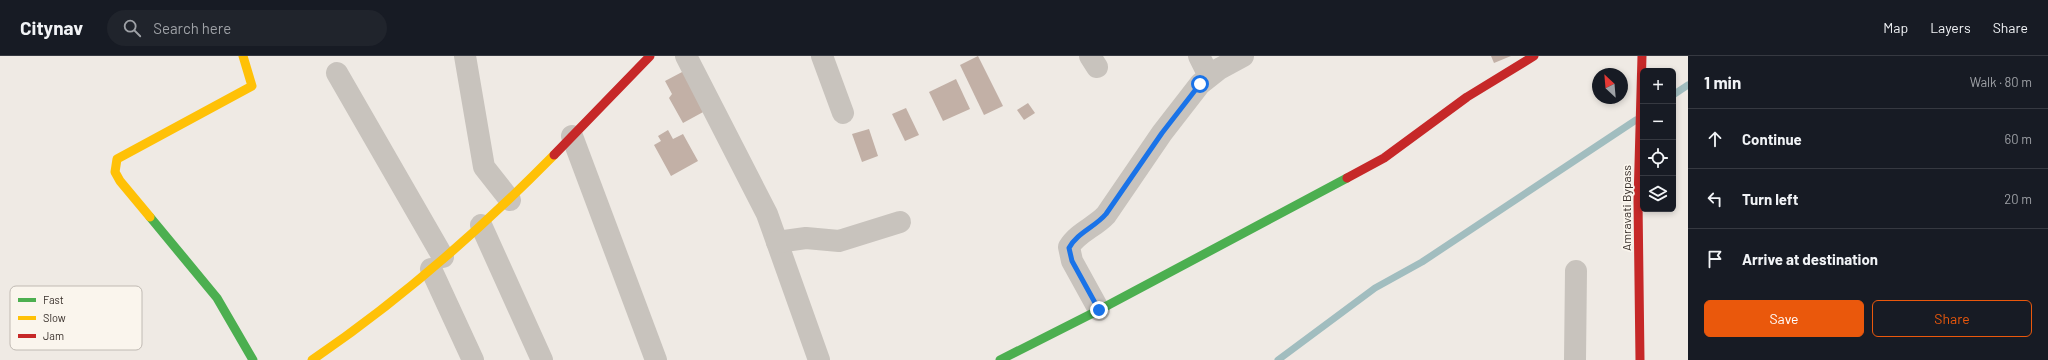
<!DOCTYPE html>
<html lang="en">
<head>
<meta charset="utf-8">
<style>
	:root { --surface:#171b24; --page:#20242c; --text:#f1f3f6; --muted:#9ea1a6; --line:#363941; --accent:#ea580c }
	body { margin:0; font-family:Barlow,sans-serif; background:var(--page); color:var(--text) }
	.controls { position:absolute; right:12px; top:12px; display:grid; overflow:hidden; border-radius:6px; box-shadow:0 2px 6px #0003 }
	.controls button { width:36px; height:36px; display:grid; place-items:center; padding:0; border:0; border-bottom:1px solid var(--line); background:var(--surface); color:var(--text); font:20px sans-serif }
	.compass { position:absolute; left:1592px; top:12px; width:36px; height:36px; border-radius:50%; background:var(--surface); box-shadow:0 2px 6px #0003; rotate:334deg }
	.stop { position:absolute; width:12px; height:12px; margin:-9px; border:3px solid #1a73e8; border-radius:50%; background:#fff }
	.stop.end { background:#1a73e8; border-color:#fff; box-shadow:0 1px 4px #0008 }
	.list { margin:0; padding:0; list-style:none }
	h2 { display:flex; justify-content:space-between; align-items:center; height:52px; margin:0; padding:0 16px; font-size:17px }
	h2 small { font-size:13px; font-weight:400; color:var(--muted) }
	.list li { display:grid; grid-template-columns:26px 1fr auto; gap:12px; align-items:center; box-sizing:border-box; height:60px; padding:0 16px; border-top:1px solid var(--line) }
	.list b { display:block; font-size:15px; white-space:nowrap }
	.list em { font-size:13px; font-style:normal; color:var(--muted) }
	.actions { display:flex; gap:8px; padding:12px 16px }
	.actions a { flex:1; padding:9px 0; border:1px solid var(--accent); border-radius:6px; text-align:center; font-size:14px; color:var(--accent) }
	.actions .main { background:var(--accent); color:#fff }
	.icon { flex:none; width:22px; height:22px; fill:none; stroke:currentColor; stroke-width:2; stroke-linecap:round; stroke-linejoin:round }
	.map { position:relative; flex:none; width:1688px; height:304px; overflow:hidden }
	header { display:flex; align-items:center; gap:24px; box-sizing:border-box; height:56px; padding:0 20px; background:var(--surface); border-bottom:1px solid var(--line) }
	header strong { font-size:19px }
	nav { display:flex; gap:22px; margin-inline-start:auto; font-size:14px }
	.search { width:280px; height:36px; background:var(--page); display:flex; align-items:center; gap:10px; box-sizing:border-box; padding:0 14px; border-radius:22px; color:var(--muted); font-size:15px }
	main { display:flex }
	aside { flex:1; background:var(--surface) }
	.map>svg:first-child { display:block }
</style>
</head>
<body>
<header>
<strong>Citynav</strong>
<div class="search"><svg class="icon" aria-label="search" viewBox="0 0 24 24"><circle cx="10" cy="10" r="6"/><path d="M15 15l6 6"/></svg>Search here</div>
<nav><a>Map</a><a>Layers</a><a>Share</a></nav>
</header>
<main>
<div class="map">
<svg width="1688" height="304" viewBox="0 0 1688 304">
	<rect width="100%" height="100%" fill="#efeae4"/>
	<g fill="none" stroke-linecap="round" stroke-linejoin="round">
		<g stroke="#a1bdbf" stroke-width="7">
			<path d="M 1673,39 L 1688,29"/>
			<path d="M 1278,304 L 1375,232 L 1422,206 L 1636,64"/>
		</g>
	</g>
	<g fill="#c2b0a6">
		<path d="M 978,0 L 1003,50 L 984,59 L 960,9 Z"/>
		<path d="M 1491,0 L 1511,0 L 1494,7 Z"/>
		<path d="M 684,15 L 705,55 L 683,67 L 669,42 L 672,38 L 665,25 Z"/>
		<path d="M 956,23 L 970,53 L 943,65 L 929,36 Z"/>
		<path d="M 1028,47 L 1035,57 L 1024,64 L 1017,54 Z"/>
		<path d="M 906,52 L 919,79 L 905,85 L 892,58 Z"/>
		<path d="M 869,73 L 878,100 L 862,106 L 852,78 Z"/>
		<path d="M 668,74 L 673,83 L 683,78 L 698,105 L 671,120 L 654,89 L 661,85 L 658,80 Z"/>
	</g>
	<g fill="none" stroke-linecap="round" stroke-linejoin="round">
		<g stroke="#c8c3bd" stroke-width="22">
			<path d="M 465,0 L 484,111 L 510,144"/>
			<path d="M 686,0 L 767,158 L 819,304"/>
			<path d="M 822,0 L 843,57"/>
			<path d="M 1090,0 L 1097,11"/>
			<path d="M 1199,0 L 1209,20"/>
			<path d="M 337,17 L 443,201"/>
			<path d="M 572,80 L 656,304"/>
			<path d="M 481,169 L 542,304"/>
			<path d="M 777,186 L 806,182 L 839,185 L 900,166"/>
			<path d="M 431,213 L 473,304"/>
			<path d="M 1099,254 L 1072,205 L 1069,191 C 1077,177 1095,171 1106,159 L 1162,77 L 1200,28 L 1219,13 L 1243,0"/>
			<path d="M 1575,304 L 1576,215"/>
		</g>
		<g stroke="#4caf50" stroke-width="9">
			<path d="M 150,161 L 217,242 L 253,304"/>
			<path d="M 1000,304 L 1099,254 L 1347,122"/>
		</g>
		<g stroke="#ffc107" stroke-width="9">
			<path d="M 150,161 L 120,125 L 115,116 L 117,103 L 252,30 L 243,0"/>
			<path d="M 312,304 C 399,245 480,174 554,99"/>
		</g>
		<g stroke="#c62828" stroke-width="9">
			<path d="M 554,99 L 650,0"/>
			<path d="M 1347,122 L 1384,102 L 1467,41 L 1534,0"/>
			<path d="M 1640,304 L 1638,145 L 1642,0"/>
		</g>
	</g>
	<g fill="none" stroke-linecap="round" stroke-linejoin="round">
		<path stroke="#1a73e8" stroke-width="5" d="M 1099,254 L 1072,205 L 1069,192 C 1077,177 1095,171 1106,158 L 1162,77 L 1200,28"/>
	</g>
	<g text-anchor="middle" stroke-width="3.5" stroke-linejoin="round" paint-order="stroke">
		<g font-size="12" fill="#39302b" stroke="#faf5ed">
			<text transform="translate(1627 152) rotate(-90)" y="4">Amravati Bypass</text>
		</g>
	</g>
	<rect x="10" y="230" width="132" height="64" rx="6" fill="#faf5ed" stroke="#c0bab3" stroke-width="1"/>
	<rect x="18" y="242" width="18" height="4" fill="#4caf50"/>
	<rect x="18" y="260" width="18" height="4" fill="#ffc107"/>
	<rect x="18" y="278" width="18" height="4" fill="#c62828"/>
	<g font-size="11" fill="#39302b">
		<text x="43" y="248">Fast</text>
		<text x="43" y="266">Slow</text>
		<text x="43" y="284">Jam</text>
	</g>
</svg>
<div class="controls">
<button>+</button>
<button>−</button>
<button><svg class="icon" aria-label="locate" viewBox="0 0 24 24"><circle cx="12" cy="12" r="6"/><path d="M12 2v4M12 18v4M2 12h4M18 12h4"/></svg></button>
<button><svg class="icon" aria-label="layers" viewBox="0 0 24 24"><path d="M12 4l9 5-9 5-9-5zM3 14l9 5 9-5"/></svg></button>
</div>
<svg class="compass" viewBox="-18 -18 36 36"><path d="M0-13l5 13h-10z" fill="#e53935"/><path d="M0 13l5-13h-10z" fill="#9ea1a6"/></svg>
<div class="stop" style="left:1200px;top:28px"></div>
<div class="stop end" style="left:1099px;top:254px"></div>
</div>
<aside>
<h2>1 min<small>Walk · 80 m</small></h2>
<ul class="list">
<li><svg class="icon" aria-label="ahead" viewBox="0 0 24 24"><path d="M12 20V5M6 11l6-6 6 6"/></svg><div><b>Continue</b></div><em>60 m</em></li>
<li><svg class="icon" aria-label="left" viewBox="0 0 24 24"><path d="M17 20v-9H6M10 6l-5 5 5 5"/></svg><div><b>Turn left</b></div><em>20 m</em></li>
<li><svg class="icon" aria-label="arrive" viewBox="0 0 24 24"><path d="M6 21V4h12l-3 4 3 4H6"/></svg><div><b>Arrive at destination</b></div></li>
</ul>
<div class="actions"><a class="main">Save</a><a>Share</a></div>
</aside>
</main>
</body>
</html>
